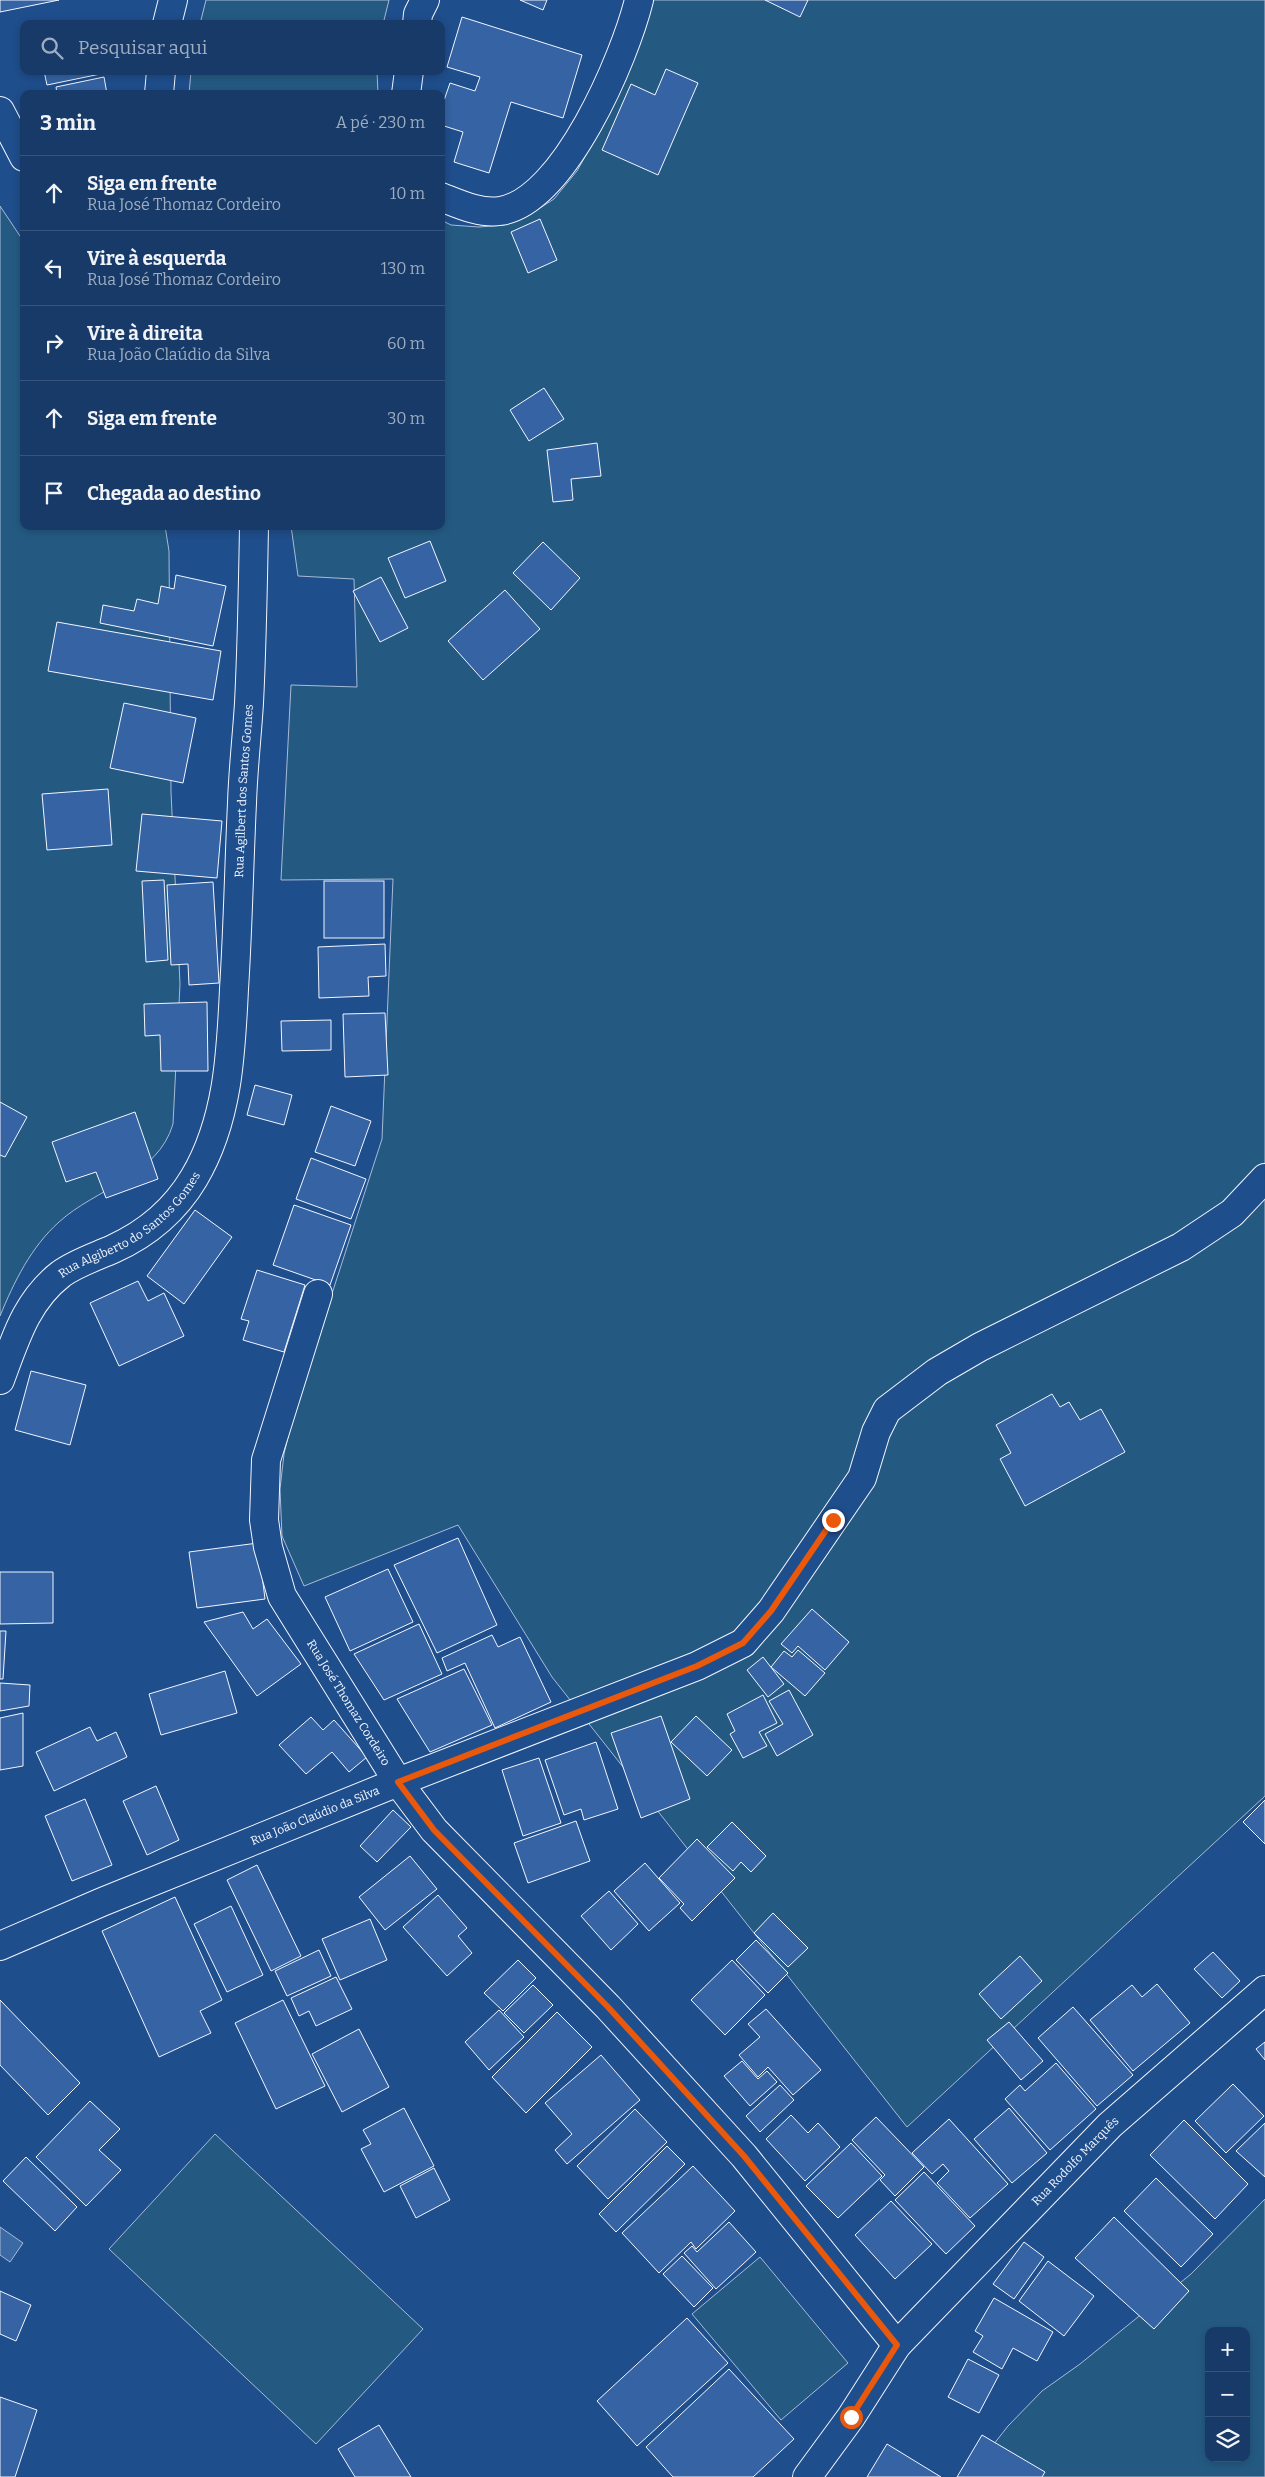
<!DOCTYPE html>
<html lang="pt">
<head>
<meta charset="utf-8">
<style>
	:root { --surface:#173a69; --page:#20416f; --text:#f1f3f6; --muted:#9eadc0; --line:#36547d }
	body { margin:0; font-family:Bitter,serif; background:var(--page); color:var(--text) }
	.controls { position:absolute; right:15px; bottom:15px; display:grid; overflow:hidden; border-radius:10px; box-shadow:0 2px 8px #0003 }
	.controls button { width:45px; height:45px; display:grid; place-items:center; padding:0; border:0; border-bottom:1px solid var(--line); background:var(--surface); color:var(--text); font:25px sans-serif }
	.stop { position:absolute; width:15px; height:15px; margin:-11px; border:4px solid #ea580c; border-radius:50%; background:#fff }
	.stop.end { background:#ea580c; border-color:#fff; box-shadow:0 1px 5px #0008 }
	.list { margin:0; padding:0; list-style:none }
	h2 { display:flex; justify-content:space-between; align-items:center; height:65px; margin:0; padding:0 20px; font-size:21px }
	h2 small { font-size:16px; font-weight:400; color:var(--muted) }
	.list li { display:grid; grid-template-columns:32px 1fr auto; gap:15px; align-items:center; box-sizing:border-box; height:75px; padding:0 20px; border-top:1px solid var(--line) }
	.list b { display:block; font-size:19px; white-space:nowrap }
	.list p { margin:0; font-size:16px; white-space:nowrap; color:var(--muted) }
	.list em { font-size:16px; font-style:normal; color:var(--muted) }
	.icon { flex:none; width:28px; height:28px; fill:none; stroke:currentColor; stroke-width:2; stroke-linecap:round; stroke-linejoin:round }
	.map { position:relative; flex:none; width:1265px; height:2477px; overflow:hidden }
	.search { position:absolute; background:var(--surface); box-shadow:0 2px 8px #0003; left:20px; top:20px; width:425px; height:55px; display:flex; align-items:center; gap:12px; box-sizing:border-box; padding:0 18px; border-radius:10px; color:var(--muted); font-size:19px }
	.panel { position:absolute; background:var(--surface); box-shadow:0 2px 8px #0003; left:20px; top:90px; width:425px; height:440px; border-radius:10px }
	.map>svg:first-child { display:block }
</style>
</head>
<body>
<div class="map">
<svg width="1265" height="2477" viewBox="0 0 1265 2477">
	<rect width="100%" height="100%" fill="#1f4e8c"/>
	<g fill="#245a82" stroke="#a8bbd7" fill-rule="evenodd">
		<path d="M 206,0 L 389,0 L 383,24 L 200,24 Z"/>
		<path d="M 652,0 L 1265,0 L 1265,1796 L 907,2127 L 552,1677 L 458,1525 L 304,1586 L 282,1536 L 280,1489 L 284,1454 L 295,1408 L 382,1139 L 393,879 L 281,880 L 291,685 L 357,687 L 354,579 L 298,576 L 291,526 L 441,526 L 441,220 L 451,225 L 479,227 L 504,225 L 532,213 L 554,199 L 577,171 L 609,114 L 635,57 Z"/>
		<path d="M 191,71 L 377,71 L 378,94 L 189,94 Z"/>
		<path d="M 0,206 L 24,242 L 24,526 L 165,526 L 169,551 L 171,792 L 180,984 L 173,1124 C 158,1176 95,1189 59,1222 C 31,1247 14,1282 0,1316 Z"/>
		<path d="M 215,2134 L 423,2329 L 316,2444 L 109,2249 Z"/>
		<path d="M 1265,2199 L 1265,2477 L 968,2477 L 1008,2426 L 1042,2391 L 1080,2364 L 1191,2274 ZM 1209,2331 L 1246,2331 L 1246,2458 L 1209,2458 Z"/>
		<path d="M 760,2257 L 848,2363 L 781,2420 L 692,2314 Z"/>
	</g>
	<path fill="#3b69a3" stroke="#a8bbd7" d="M 0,2227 L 23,2243 L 10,2262 L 0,2255 Z"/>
	<g fill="#3563a3" stroke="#f2f6ff">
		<path d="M 0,0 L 59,0 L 0,12 Z"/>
		<path d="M 520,0 L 547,0 L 543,10 Z"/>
		<path d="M 765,0 L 808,0 L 800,17 Z"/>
		<path d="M 462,17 L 582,55 L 563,118 L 511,102 L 489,173 L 454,162 L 463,132 L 441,125 L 441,109 L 450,83 L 475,91 L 480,77 L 447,67 Z"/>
		<path d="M 666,69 L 698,83 L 658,175 L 602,150 L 631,84 L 655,95 Z"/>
		<path d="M 44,71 L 115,71 L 47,85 Z"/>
		<path d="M 104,77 L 107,94 L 57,94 L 56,87 Z"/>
		<path d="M 540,219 L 557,260 L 528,273 L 511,232 Z"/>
		<path d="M 544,388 L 564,419 L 529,441 L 510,410 Z"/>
		<path d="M 597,443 L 601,476 L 571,479 L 573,500 L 553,502 L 547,450 Z"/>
		<path d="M 430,541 L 446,581 L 405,598 L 388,558 Z"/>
		<path d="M 543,542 L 580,578 L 551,610 L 513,573 Z"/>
		<path d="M 176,575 L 226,586 L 213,646 L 100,623 L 103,605 L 134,611 L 137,599 L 158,604 L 161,586 L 174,589 Z"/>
		<path d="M 381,577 L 408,628 L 380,642 L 353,591 Z"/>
		<path d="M 505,590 L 540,629 L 483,680 L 448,641 Z"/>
		<path d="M 57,622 L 221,651 L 213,700 L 48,671 Z"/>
		<path d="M 124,703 L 196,718 L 183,783 L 110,768 Z"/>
		<path d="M 108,789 L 112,845 L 47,850 L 42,794 Z"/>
		<path d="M 142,814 L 222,821 L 217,878 L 136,871 Z"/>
		<path d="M 164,880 L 168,960 L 146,962 L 142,881 Z"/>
		<rect x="324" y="881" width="60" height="57"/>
		<path d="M 213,882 L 219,983 L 189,985 L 188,964 L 171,965 L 167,885 Z"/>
		<path d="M 385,944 L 386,976 L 368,977 L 369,996 L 319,998 L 318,947 Z"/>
		<path d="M 207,1002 L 208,1071 L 161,1071 L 160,1035 L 145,1036 L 144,1004 Z"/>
		<path d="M 385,1013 L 388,1075 L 345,1077 L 343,1014 Z"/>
		<path d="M 331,1020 L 331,1050 L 282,1051 L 281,1021 Z"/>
		<path d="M 255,1085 L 292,1095 L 284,1125 L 247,1115 Z"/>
		<path d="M 0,1102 L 27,1117 L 5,1157 L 0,1155 Z"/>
		<path d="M 331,1106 L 371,1121 L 355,1166 L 315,1152 Z"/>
		<path d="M 135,1112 L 158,1179 L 106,1198 L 96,1172 L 66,1182 L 52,1142 Z"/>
		<path d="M 311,1158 L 366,1179 L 351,1219 L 296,1199 Z"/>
		<path d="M 294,1205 L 351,1225 L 330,1285 L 273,1265 Z"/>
		<path d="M 195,1210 L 232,1237 L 184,1304 L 147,1276 Z"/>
		<path d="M 257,1270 L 305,1285 L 284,1352 L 243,1340 L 249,1321 L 241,1319 Z"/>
		<path d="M 138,1281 L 148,1301 L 164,1293 L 184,1336 L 119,1366 L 90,1303 Z"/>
		<path d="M 31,1371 L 86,1385 L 70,1445 L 15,1430 Z"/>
		<path d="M 1052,1394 L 1060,1407 L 1069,1402 L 1080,1420 L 1101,1409 L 1125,1452 L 1025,1506 L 1000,1459 L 1011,1453 L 996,1425 Z"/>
		<path d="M 458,1538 L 497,1625 L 437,1653 L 394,1565 Z"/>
		<path d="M 258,1543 L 265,1599 L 197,1608 L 189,1552 Z"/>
		<path d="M 388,1569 L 413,1622 L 350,1651 L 325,1597 Z"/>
		<path d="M 0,1572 L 53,1572 L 53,1623 L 0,1624 Z"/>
		<path d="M 812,1609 L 849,1642 L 825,1670 L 798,1646 L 792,1653 L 781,1644 Z"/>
		<path d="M 243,1612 L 253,1629 L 267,1619 L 301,1664 L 257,1696 L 204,1622 Z"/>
		<path d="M 419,1624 L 442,1674 L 384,1700 L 354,1654 Z"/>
		<path d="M 0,1631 L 6,1631 L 3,1679 L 0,1679 Z"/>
		<path d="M 492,1635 L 498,1647 L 520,1637 L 551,1702 L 495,1728 L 465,1663 L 447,1671 L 442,1658 Z"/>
		<path d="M 798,1650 L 825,1673 L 805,1696 L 771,1667 L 784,1651 L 792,1657 Z"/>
		<path d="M 763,1657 L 784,1684 L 768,1697 L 747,1670 Z"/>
		<path d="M 464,1669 L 492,1725 L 430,1752 L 397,1699 Z"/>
		<path d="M 225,1671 L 237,1713 L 161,1735 L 149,1694 Z"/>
		<path d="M 0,1683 L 30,1685 L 29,1706 L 0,1711 Z"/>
		<path d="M 789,1690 L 813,1735 L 777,1756 L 765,1734 L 783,1724 L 769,1701 Z"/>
		<path d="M 763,1695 L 777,1723 L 759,1732 L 767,1746 L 743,1758 L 730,1734 L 735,1731 L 727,1714 Z"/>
		<path d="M 23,1713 L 23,1766 L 0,1770 L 0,1718 Z"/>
		<path d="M 661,1716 L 690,1799 L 641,1818 L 611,1733 Z"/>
		<path d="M 696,1716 L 732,1750 L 707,1776 L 671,1742 Z"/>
		<path d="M 311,1717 L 323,1730 L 334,1720 L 367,1757 L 349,1772 L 332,1752 L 306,1774 L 279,1745 Z"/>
		<path d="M 90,1727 L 97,1741 L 116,1732 L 127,1757 L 54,1791 L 36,1752 Z"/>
		<path d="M 596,1742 L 618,1809 L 584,1820 L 581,1809 L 564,1815 L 545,1760 Z"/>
		<path d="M 539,1758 L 561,1823 L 523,1836 L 502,1770 Z"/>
		<path d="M 156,1786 L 179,1840 L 147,1855 L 123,1801 Z"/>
		<path d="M 85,1799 L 112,1865 L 72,1881 L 45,1816 Z"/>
		<path d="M 1265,1800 L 1265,1844 L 1243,1822 Z"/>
		<path d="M 393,1810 L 411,1827 L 377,1862 L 360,1846 Z"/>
		<path d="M 576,1821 L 590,1861 L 528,1883 L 514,1843 Z"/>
		<path d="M 732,1822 L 766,1856 L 751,1872 L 741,1862 L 733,1871 L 707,1847 Z"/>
		<path d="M 697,1839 L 735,1878 L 692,1921 L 680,1908 L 684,1904 L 659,1878 Z"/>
		<path d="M 410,1856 L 437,1889 L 385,1930 L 359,1897 Z"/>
		<path d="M 645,1863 L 680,1903 L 649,1931 L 614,1891 Z"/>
		<path d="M 257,1865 L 301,1956 L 271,1971 L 227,1880 Z"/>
		<path d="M 609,1891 L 638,1924 L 611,1950 L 581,1916 Z"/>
		<path d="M 438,1895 L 467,1928 L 458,1936 L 472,1953 L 447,1976 L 403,1927 Z"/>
		<path d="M 175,1897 L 222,2000 L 200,2011 L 211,2033 L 159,2057 L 102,1931 Z"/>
		<path d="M 231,1906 L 263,1975 L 227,1992 L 194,1924 Z"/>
		<path d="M 773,1913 L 808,1948 L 788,1967 L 754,1933 Z"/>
		<path d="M 370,1919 L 387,1960 L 340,1980 L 322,1939 Z"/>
		<path d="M 756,1940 L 788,1973 L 768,1993 L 736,1960 Z"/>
		<path d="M 319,1950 L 331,1976 L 287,1996 L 275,1971 Z"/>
		<path d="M 1213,1952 L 1240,1981 L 1222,1998 L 1194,1969 Z"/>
		<path d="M 1020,1956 L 1042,1981 L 1001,2019 L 979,1994 Z"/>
		<path d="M 518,1960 L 536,1978 L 503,2011 L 484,1993 Z"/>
		<path d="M 732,1960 L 765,1995 L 725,2035 L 691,2000 Z"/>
		<path d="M 336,1977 L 352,2009 L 316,2026 L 309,2011 L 299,2016 L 291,1998 Z"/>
		<path d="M 1157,1984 L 1190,2023 L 1133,2071 L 1090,2020 L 1132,1985 L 1142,1997 Z"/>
		<path d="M 533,1985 L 553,2005 L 524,2033 L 504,2013 Z"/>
		<path d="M 0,2000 L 80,2083 L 48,2115 L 0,2065 Z"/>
		<path d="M 283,2000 L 325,2086 L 276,2109 L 235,2023 Z"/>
		<path d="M 1073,2007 L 1133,2075 L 1097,2106 L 1038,2038 Z"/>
		<path d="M 766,2009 L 821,2070 L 793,2095 L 768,2067 L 758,2077 L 739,2055 L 760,2037 L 748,2024 Z"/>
		<path d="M 499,2010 L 524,2037 L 489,2070 L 465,2042 Z"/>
		<path d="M 557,2012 L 592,2047 L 526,2113 L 492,2077 Z"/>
		<path d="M 1009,2022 L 1043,2061 L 1021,2080 L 987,2040 Z"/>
		<path d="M 359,2029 L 389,2087 L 342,2112 L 312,2054 Z"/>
		<path d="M 1265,2042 L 1265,2060 L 1256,2049 Z"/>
		<path d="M 601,2055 L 640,2100 L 567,2164 L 555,2150 L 572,2134 L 545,2103 Z"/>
		<path d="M 742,2061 L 758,2079 L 767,2071 L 777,2082 L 750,2106 L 724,2076 Z"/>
		<path d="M 1056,2063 L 1096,2109 L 1050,2150 L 1005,2099 L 1020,2085 L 1025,2091 Z"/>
		<path d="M 1233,2084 L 1264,2116 L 1226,2153 L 1195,2121 Z"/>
		<path d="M 780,2085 L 794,2100 L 760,2132 L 746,2116 Z"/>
		<path d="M 90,2101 L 120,2129 L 99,2150 L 121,2170 L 86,2206 L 36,2157 Z"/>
		<path d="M 404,2108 L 434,2166 L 384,2192 L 361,2149 L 371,2144 L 363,2130 Z"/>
		<path d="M 1009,2108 L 1047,2153 L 1012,2183 L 974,2139 Z"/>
		<path d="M 635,2109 L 667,2142 L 608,2199 L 577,2166 Z"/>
		<path d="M 791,2115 L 808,2133 L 818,2123 L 840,2147 L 805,2181 L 766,2139 Z"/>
		<path d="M 876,2117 L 924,2167 L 895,2196 L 880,2180 L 885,2175 L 852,2140 Z"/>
		<path d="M 949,2119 L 1008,2184 L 970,2218 L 937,2183 L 949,2171 L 943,2164 L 932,2174 L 912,2153 Z"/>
		<path d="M 1184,2120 L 1248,2184 L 1215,2219 L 1150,2155 Z"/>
		<path d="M 1265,2123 L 1265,2177 L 1236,2151 Z"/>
		<path d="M 851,2143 L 882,2176 L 838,2218 L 806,2186 Z"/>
		<path d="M 667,2146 L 685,2164 L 616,2232 L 599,2214 Z"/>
		<path d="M 26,2157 L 77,2207 L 55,2231 L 3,2181 Z"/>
		<path d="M 693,2166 L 735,2211 L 696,2249 L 691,2242 L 659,2273 L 622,2233 Z"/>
		<path d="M 434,2168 L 450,2200 L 416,2218 L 400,2186 Z"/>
		<path d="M 924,2172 L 975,2226 L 946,2254 L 895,2200 Z"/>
		<path d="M 1156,2178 L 1213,2234 L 1181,2267 L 1124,2211 Z"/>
		<path d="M 891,2201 L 932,2244 L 895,2279 L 855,2235 Z"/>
		<path d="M 1114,2217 L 1189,2291 L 1154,2329 L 1075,2258 Z"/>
		<path d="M 729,2222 L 756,2252 L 716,2289 L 684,2253 L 692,2246 L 697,2252 Z"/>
		<path d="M 1024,2242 L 1044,2257 L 1014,2299 L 993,2284 Z"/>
		<path d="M 682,2256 L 713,2288 L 694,2307 L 663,2274 Z"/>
		<path d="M 1048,2261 L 1094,2296 L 1064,2336 L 1019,2301 Z"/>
		<path d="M 0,2291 L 31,2305 L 16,2341 L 0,2334 Z"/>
		<path d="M 994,2298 L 1053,2332 L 1037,2361 L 1013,2348 L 1002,2369 L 973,2352 L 983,2336 L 975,2331 Z"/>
		<path d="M 687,2318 L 728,2363 L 637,2446 L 597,2401 Z"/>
		<path d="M 968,2359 L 999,2375 L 979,2413 L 948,2397 Z"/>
		<path d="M 729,2369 L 794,2439 L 753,2477 L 673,2477 L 646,2447 Z"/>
		<path d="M 0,2397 L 37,2410 L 15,2477 L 0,2477 Z"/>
		<path d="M 379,2425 L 411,2477 L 355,2477 L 338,2449 Z"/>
		<path d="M 982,2435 L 1045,2472 L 1042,2477 L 957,2477 Z"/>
		<path d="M 887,2444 L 941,2477 L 867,2477 Z"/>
	</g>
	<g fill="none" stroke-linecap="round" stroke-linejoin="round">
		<g stroke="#f2f6ff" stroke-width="30">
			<g id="minor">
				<path d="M 167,24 L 173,0"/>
				<path d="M 417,24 L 418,14 L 425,0"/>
				<path d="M 159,94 L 161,71"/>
				<path d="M 406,94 L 409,71"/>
				<path d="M 0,111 L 24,157"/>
				<path d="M 441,197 C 459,204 480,214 500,211 C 564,202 625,57 639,0"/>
				<path id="s1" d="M 318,1294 L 266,1460 L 264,1520 L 268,1547 L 282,1596 L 398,1782 L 434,1830 L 608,2007 L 744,2156 L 897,2345"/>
				<path id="s2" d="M 0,1380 C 15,1340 26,1301 61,1274 C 76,1263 95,1257 113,1249 C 146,1234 175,1210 194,1178 C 228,1121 231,1054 234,989 C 238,927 239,865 242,803 C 243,770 247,736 249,703 C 252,644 253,585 254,526"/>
				<path id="s3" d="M 0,1946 L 102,1902 L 398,1782 L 697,1666 L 743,1643 L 771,1611 L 862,1478 L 876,1432 L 887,1410 L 937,1372 L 980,1347 L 1181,1247 L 1232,1213 L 1265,1178"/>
				<path id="s4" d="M 807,2477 L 851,2417 L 897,2345 L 1110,2125 L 1265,1990"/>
			</g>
		</g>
		<use href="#minor" stroke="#1f4e8c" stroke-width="28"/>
	</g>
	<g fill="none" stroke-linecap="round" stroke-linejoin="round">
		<path stroke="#ea580c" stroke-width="6" d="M 833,1520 L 771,1611 L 743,1643 L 697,1666 L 398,1782 L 434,1830 L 608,2007 L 744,2156 L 897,2345 L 851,2417"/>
	</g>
	<g text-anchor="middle" stroke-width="4" stroke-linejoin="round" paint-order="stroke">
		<g font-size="12" fill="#f2f6ff" stroke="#1f4e8c">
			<text dy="4" stroke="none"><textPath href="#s2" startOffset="685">Rua Agilbert dos Santos Gomes</textPath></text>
			<text dy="4" stroke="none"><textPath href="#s2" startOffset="210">Rua Algiberto do Santos Gomes</textPath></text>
			<text dy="4" stroke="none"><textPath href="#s1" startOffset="438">Rua José Thomaz Cordeiro</textPath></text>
			<text dy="4" stroke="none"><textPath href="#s3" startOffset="341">Rua João Claúdio da Silva</textPath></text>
			<text dy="4" stroke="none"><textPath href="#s4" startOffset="416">Rua Rodolfo Marquês</textPath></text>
		</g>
	</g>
</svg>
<div class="controls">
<button>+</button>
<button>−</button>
<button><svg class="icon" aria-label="layers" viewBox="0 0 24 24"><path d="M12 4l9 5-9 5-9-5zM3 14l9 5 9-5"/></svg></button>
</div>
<div class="stop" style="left:851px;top:2417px"></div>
<div class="stop end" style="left:833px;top:1520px"></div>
<div class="search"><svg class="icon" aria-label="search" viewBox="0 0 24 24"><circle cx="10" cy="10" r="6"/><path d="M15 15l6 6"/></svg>Pesquisar aqui</div>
<section class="panel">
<h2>3 min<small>A pé · 230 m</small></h2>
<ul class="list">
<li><svg class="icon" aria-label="ahead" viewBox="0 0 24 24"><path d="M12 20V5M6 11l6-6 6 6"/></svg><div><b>Siga em frente</b><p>Rua José Thomaz Cordeiro</p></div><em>10 m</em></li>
<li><svg class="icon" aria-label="left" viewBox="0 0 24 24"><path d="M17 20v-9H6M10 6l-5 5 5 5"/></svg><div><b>Vire à esquerda</b><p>Rua José Thomaz Cordeiro</p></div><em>130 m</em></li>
<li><svg class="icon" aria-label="right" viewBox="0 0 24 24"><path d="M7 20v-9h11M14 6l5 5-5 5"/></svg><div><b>Vire à direita</b><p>Rua João Claúdio da Silva</p></div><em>60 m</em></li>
<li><svg class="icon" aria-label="ahead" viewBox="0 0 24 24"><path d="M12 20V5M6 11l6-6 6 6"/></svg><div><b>Siga em frente</b></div><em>30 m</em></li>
<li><svg class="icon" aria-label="arrive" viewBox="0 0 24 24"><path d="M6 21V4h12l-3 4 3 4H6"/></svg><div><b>Chegada ao destino</b></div></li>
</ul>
</section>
</div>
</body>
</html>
